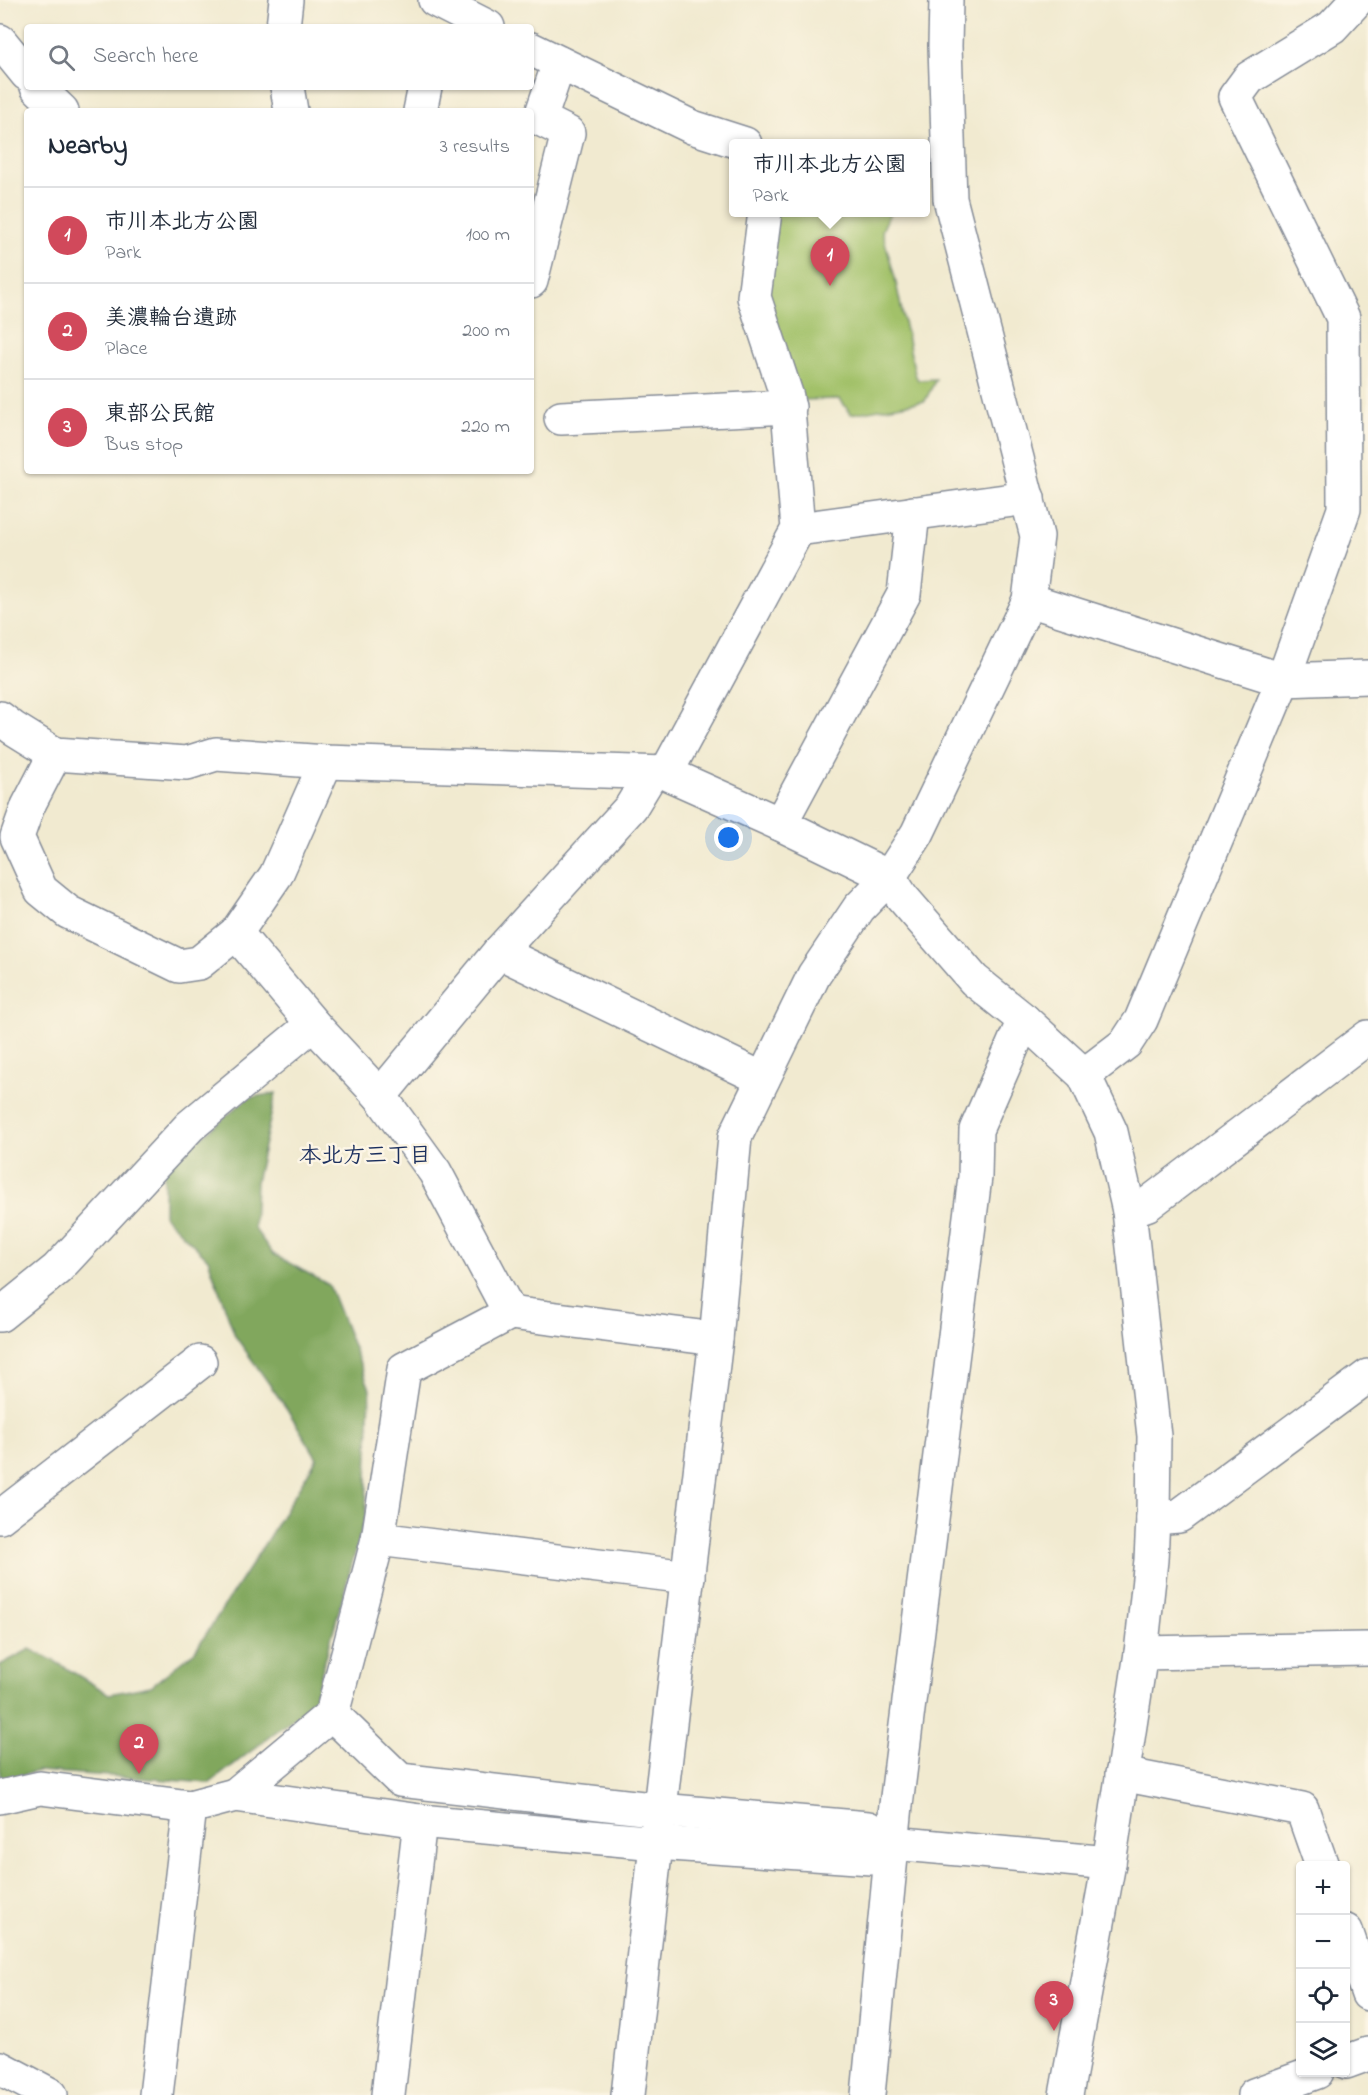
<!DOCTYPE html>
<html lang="en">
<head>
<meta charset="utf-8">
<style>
	:root { --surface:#fff; --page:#f2f2f3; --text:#1f2937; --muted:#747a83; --line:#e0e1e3; --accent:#d1495b }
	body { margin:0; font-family:"Indie Flower","Klee One",sans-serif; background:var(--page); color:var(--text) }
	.controls { position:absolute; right:18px; bottom:18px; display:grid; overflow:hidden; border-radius:6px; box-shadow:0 2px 4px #0004 }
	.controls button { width:54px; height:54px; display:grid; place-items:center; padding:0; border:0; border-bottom:2px solid var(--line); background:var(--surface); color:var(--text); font:30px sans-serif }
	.you { position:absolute; left:729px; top:838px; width:21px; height:21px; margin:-15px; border:4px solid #fff; border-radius:50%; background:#1a73e8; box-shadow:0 0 0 9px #1a73e833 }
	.badge { display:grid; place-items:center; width:39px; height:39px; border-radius:50%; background:var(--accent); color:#fff; font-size:20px; font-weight:700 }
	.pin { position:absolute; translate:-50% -50px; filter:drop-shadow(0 2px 3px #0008) }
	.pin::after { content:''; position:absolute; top:32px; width:21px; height:18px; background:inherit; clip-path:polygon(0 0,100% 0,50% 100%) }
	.popup { position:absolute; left:729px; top:139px; width:201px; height:78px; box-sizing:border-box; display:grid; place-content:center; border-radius:6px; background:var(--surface); filter:drop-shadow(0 2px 4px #0005); font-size:20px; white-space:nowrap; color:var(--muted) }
	.popup b { font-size:22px; color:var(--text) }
	.popup::after { content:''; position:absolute; left:50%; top:100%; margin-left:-12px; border:12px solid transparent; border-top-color:var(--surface) }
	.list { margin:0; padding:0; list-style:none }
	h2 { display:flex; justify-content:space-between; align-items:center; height:78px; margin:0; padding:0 24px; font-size:26px }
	h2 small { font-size:20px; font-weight:400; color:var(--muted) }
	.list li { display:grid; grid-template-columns:39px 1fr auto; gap:18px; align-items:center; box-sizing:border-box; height:96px; padding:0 24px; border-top:2px solid var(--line) }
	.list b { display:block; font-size:22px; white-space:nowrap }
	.list p { margin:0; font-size:20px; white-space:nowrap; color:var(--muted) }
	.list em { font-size:20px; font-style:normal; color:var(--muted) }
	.icon { flex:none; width:33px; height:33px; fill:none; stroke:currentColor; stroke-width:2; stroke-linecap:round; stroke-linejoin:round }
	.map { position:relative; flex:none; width:1368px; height:2095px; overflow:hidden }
	.search { position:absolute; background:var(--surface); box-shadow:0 2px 4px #0004; left:24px; top:24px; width:510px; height:66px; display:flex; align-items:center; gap:15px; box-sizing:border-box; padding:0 21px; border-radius:6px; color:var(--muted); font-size:22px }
	.panel { position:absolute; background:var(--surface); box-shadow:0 2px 4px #0004; left:24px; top:108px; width:510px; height:366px; border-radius:6px }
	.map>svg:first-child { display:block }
</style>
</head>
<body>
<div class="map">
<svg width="1368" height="2095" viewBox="0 0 1368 2095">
	<rect width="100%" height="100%" fill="#fcf5e5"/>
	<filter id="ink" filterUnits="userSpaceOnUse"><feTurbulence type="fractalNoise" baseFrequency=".0167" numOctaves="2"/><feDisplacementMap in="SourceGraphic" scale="12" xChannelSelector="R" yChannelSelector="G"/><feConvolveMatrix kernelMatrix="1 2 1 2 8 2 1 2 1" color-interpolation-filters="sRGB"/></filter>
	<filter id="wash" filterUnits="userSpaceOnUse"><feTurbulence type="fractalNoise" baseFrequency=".008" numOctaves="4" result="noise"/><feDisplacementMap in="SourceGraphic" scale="24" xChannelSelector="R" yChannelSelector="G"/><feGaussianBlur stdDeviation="1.35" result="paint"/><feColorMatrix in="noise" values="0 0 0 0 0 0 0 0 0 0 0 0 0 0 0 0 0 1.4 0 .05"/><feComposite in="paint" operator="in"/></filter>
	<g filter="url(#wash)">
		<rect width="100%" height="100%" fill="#f1ead0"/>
		<path fill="#a2c169" stroke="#5e7864" stroke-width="1.5" d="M 773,213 L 890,213 L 882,231 L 895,278 L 915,374 L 918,380 L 936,379 L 925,401 L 851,414 L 840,399 L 796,400 L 761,295 Z"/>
		<path fill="#81a75d" stroke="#4e6b5e" stroke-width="1.5" d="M 276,1093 L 256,1182 L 254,1228 L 273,1254 L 329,1285 L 370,1389 L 366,1514 L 313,1703 L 210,1783 L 38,1771 L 0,1782 L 0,1665 L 30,1649 L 56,1662 L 109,1694 L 151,1686 L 195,1651 L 267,1540 L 317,1458 L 287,1409 L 235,1336 L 208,1259 L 164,1216 L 164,1169 L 248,1098 Z"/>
	</g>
	<g filter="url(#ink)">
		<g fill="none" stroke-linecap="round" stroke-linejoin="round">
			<g stroke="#868c97" stroke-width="36">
				<g id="minor">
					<path d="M 435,0 L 488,27"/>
					<path d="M 283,27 L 286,0"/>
					<path d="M 0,41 L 27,74"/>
					<path d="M 531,49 L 692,127 L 745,144"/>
					<path d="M 37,87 L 62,111"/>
					<path d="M 287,87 L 291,111"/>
					<path d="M 420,111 L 425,87"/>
					<path d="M 531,281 L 568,133 L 540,119 L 559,63"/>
					<path d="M 561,418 L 789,407"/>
					<path d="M 798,529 L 1028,498"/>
					<path d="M 1029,600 L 1283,680 L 1368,677"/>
					<path d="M 0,718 L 13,728 L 55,754 L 187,763 L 216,754 L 326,762 L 666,773 L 780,824 L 889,877 L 902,897 L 974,980 L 1024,1020 L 1084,1075 L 1111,1132 L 1129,1211 L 1154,1436 L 1153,1518 L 1151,1560 L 1141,1653 L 1109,1863 L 1066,2095"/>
					<path d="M 55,754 L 28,806 L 17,837 L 41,890 L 68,912 L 179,966 L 199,963 L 236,933 L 276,875 L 326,762"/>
					<path d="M 666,773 L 798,529 L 787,397 L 754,297 L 765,212"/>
					<path d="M 780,824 L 904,594 L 913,513"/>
					<path d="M 236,933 L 313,1024 L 380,1096 L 435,1172 L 510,1313 L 716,1339"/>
					<path d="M 499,952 L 763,1079"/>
					<path d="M 1084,1075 L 1126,1043 L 1141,1020 L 1283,680 L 1344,509 L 1343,318 L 1235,97 L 1249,78 L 1332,27 L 1357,0"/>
					<path d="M 380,1096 L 499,952 L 631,807 L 651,774"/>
					<path d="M 1129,1211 L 1148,1204 L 1368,1037"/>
					<path d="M 0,1315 L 57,1269 L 190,1126 L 313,1024"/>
					<path d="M 0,1517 L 200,1362"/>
					<path d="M 1153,1518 L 1179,1516 L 1368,1376"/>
					<path d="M 378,1539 L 688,1577"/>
					<path d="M 1141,1653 L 1368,1649"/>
					<path d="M 332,1714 L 400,1780 L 660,1810 L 868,1828 L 893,1843"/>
					<path d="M 1122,1774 L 1302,1809 L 1322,1866"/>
					<path d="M 235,1795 L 332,1714 L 378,1539 L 404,1369 L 510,1313"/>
					<path d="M 0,1797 L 40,1788 L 190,1807 L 235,1795 L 420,1821 L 656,1843 L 871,1858 L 893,1843 L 1109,1863"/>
					<path d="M 1346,1931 L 1368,1994"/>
					<path d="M 1346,2062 L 1368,2054"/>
					<path d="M 0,2068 L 51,2095"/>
					<path d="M 156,2095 L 190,1807"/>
					<path d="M 388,2095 L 420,1821"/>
					<path d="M 628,2095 L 663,1782 L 716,1339 L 735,1137 L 814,975 L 859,908 L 889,877 L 917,834 L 1029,600 L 1037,536 L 950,199 L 945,46 L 946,0"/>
					<path d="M 868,2095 L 896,1805 L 975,1177 L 976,1130 L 1024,1020"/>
					<path d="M 1254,2095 L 1317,2072"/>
				</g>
			</g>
			<use href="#minor" stroke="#fff" stroke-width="33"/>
		</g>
	</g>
	<g text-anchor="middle" stroke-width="5" stroke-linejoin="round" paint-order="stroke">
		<g font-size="22" font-weight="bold" fill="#1b2f5e" stroke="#fcf5e5">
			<text x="365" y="1162">本北方三丁目</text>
		</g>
	</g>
</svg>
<div class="controls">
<button>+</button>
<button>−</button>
<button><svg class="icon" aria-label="locate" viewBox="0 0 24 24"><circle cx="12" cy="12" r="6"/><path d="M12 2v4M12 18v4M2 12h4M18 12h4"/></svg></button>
<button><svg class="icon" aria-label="layers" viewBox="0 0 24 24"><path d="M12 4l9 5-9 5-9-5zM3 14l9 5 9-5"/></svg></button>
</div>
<div class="you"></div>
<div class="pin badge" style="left:830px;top:286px">1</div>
<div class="popup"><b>市川本北方公園</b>Park</div>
<div class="pin badge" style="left:139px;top:1774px">2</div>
<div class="pin badge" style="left:1054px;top:2031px">3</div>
<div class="search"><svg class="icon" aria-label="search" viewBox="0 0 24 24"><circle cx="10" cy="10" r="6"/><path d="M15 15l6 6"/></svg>Search here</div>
<section class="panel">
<h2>Nearby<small>3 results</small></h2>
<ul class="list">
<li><span class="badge">1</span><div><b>市川本北方公園</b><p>Park</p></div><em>100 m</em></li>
<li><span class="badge">2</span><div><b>美濃輪台遺跡</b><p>Place</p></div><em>200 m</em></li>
<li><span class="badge">3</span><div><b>東部公民館</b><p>Bus stop</p></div><em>220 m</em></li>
</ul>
</section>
</div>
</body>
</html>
